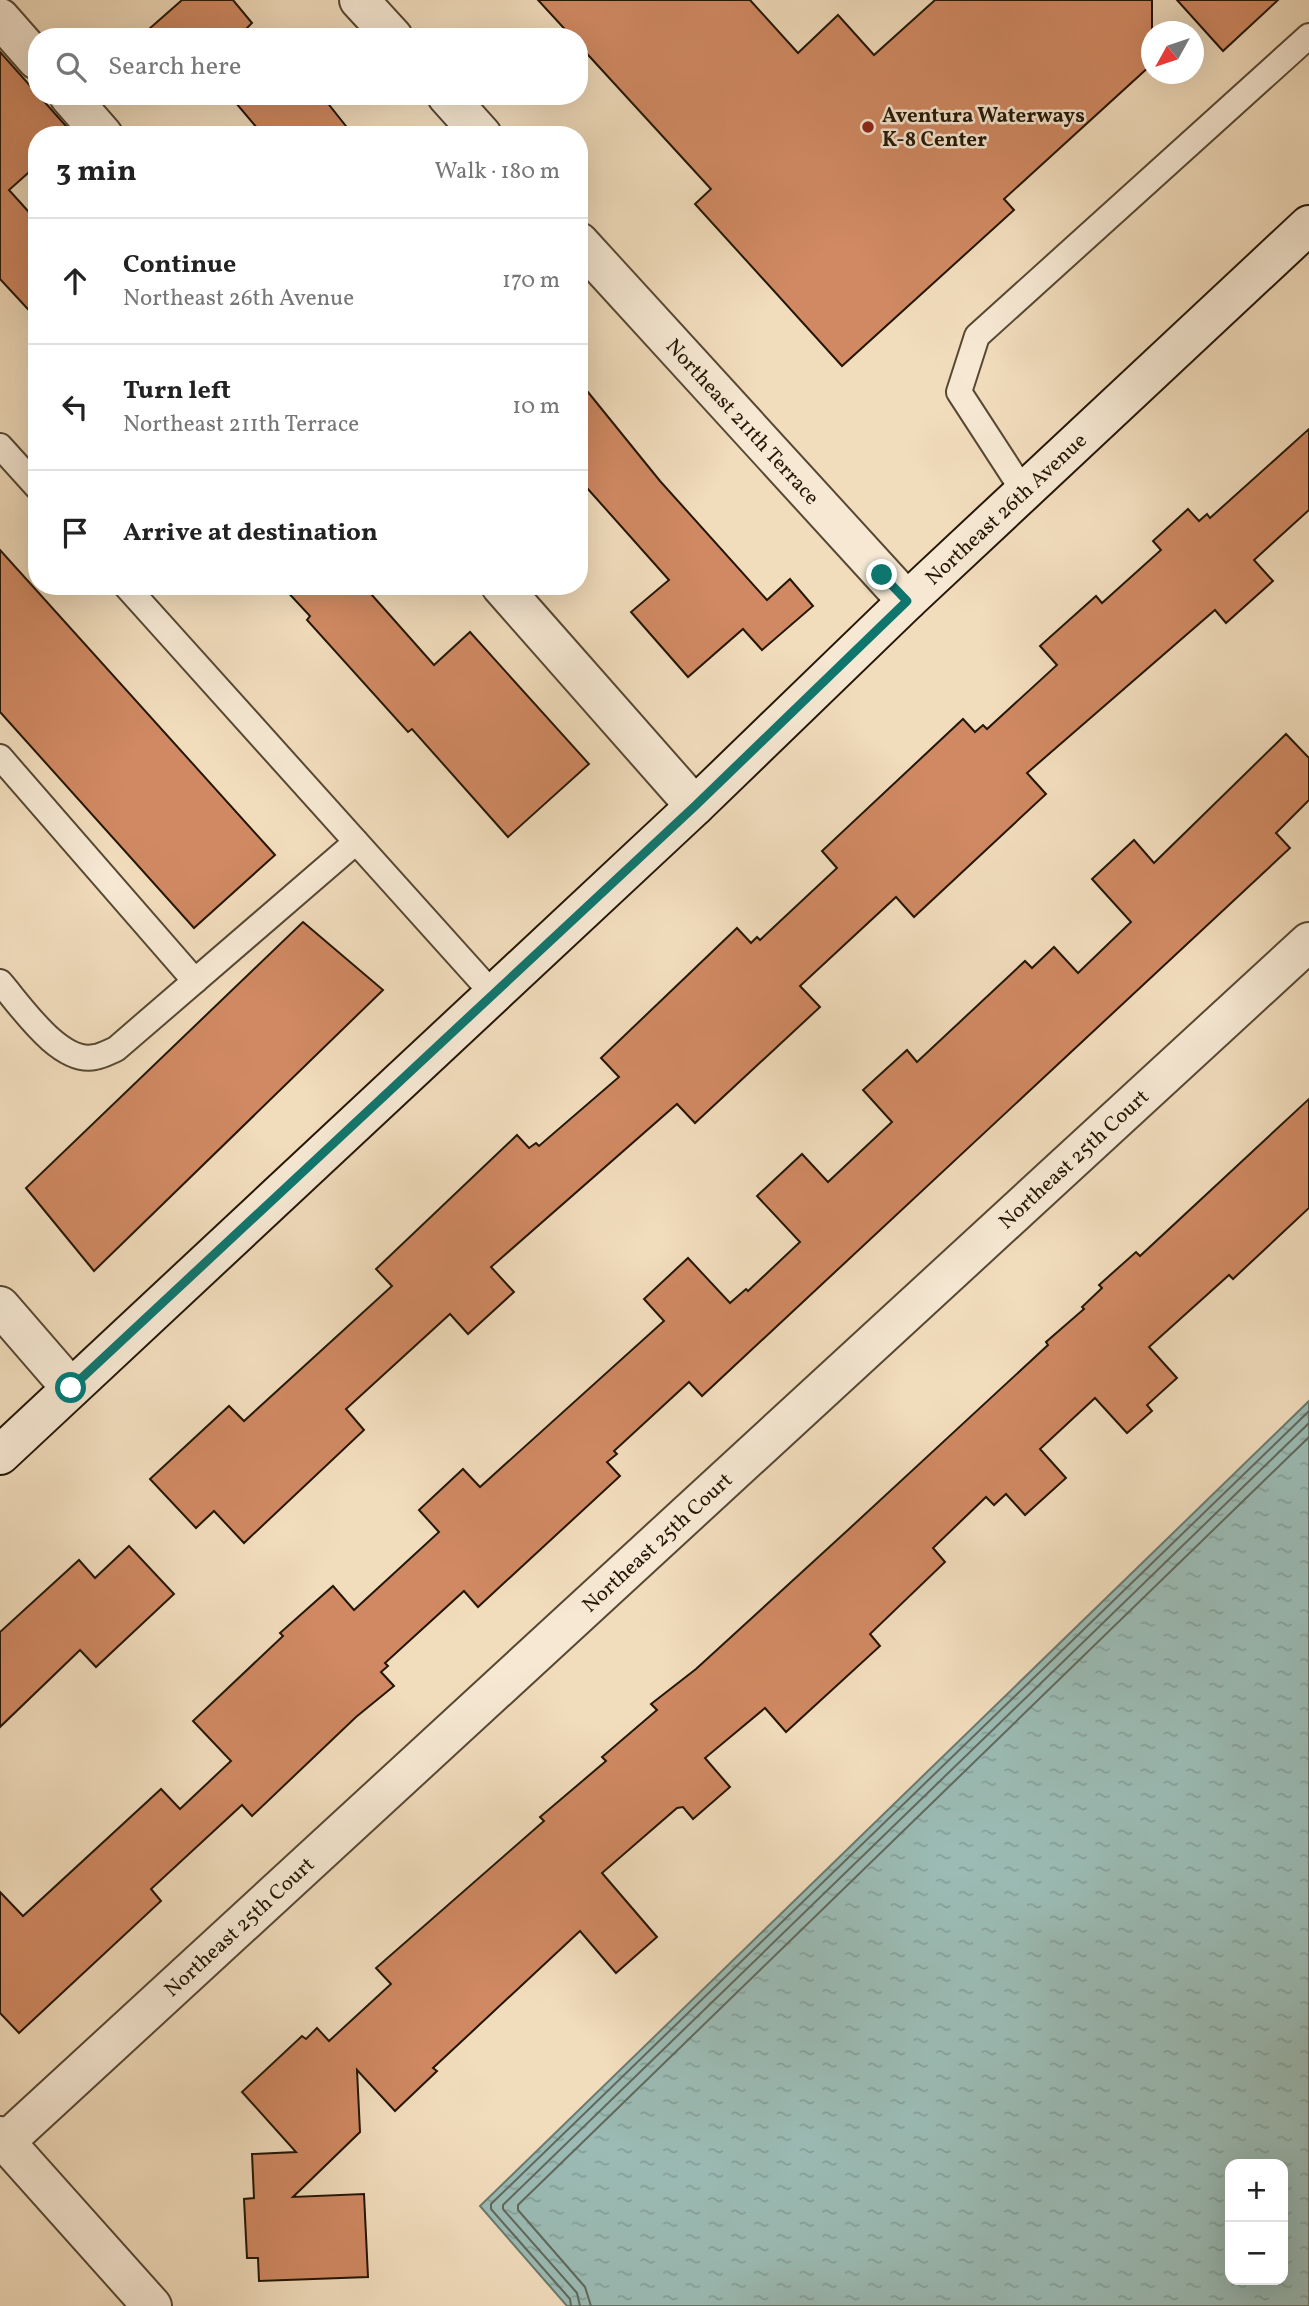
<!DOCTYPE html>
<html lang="en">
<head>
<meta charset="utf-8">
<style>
	:root { --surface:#fff; --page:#f6f6f6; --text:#222; --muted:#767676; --line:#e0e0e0 }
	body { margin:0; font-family:Vollkorn,serif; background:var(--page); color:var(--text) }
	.controls { position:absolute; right:21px; bottom:21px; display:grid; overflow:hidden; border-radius:14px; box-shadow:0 7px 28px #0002 }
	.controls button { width:63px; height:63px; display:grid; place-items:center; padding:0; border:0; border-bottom:2px solid var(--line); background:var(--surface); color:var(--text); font:35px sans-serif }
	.compass { position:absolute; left:1141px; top:21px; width:63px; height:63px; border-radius:50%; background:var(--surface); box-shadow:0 7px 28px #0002; rotate:230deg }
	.stop { position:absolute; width:21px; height:21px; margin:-16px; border:5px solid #0f766e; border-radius:50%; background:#fff }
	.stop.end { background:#0f766e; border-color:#fff; box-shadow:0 2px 7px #0008 }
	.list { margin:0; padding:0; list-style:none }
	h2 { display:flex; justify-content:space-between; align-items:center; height:91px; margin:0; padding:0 28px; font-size:30px }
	h2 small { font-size:23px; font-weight:400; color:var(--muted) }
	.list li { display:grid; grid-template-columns:46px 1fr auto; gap:21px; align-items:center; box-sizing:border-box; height:126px; padding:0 28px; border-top:2px solid var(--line) }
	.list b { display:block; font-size:26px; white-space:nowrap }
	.list p { margin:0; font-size:23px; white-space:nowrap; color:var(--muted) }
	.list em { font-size:23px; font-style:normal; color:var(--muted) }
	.icon { flex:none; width:38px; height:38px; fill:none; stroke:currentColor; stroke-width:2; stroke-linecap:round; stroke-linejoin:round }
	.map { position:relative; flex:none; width:1309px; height:2306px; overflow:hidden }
	.search { position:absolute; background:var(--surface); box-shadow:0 7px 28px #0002; left:28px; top:28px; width:560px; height:77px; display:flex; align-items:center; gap:18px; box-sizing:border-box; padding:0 24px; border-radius:28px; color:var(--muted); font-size:26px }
	.panel { position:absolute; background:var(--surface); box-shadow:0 7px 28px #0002; left:28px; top:126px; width:560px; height:469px; border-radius:28px }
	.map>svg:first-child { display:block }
</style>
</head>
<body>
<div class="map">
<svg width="1309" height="2306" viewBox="0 0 1309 2306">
	<defs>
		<pattern id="water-ripples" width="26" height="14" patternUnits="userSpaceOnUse" patternTransform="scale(1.75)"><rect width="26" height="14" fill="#9bbbb4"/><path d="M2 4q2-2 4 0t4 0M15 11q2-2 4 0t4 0" fill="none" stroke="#85a099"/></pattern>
	</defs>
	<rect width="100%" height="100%" fill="#f1dcbc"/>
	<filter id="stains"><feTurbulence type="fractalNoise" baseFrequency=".00286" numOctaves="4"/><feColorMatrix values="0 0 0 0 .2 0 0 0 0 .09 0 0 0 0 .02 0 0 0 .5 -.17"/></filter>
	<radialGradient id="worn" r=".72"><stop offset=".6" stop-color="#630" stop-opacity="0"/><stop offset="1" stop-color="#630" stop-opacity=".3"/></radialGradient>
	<path fill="url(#water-ripples)" stroke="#6b796e" stroke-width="2" fill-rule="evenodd" d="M 1309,1401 L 1309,2306 L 567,2306 L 480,2206 ZM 1230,2164 L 1283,2164 L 1283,2280 L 1230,2280 Z"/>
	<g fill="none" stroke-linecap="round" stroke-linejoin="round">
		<g stroke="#60685c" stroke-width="2">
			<path d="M 571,2306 L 570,2299 L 491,2209 L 491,2204 L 1309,1411"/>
			<path d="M 580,2306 L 577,2293 L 503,2209 L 503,2205 L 1309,1423"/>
			<path d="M 591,2306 L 585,2287 L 518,2210 L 518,2205 L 1309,1437"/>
		</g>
	</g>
	<g fill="#d08962" stroke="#241605" stroke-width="2">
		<path d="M 182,0 L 233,0 L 252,23 L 243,32 L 247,37 L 140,37 Z"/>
		<path d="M 538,0 L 750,0 L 798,53 L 838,15 L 874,55 L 935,0 L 1152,0 L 1152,64 L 1004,199 L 1014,210 L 842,366 L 695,204 L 711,189 L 579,45 L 579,37 L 572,37 Z"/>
		<path d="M 1177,0 L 1278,0 L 1223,51 Z"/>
		<path d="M 0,52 L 74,135 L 37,135 L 37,165 L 9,190 L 37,221 L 37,319 L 0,279 Z"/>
		<path d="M 230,96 L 322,96 L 353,135 L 263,135 Z"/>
		<path d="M 579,381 L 660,481 L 767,600 L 790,579 L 813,606 L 762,650 L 743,629 L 688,677 L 631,612 L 669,580 L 579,479 Z"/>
		<path d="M 1309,429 L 1309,510 L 1254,560 L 1273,581 L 1226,623 L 1215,610 L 1027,773 L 1046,794 L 914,917 L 896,897 L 800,986 L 820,1007 L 695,1123 L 677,1104 L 491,1267 L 514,1292 L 468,1334 L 450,1314 L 346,1409 L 364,1430 L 244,1543 L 214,1511 L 196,1528 L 150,1479 L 229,1406 L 244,1421 L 392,1286 L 376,1269 L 517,1135 L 529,1148 L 536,1143 L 539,1146 L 619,1077 L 601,1058 L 737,928 L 751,943 L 757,937 L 760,940 L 837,868 L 822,851 L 963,719 L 975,732 L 983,725 L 987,729 L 1057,665 L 1040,646 L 1096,596 L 1102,603 L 1161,550 L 1153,541 L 1188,509 L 1199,521 L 1207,514 L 1210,518 Z"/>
		<path d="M 0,550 L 275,855 L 194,928 L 0,712 Z"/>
		<path d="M 282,586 L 364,586 L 434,665 L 470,632 L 589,764 L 508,837 L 412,729 L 408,732 L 307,620 L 310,616 Z"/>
		<path d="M 1286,734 L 1309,758 L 1309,800 L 1276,833 L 1290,848 L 702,1396 L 689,1382 L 614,1451 L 617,1454 L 607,1462 L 620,1476 L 478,1607 L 464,1591 L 385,1663 L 388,1666 L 381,1672 L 394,1686 L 356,1717 L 252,1816 L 242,1805 L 151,1889 L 161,1901 L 19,2033 L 0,2013 L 0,1892 L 23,1916 L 161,1789 L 180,1809 L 231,1761 L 193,1721 L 283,1636 L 280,1633 L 333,1586 L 354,1610 L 439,1532 L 419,1510 L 463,1469 L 480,1487 L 664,1321 L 644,1299 L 688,1258 L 730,1303 L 746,1289 L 748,1291 L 800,1242 L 757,1196 L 802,1154 L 828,1182 L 892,1122 L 863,1090 L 907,1050 L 917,1062 L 1025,961 L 1032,968 L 1054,947 L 1078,973 L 1131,922 L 1092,879 L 1134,840 L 1154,863 Z"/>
		<path d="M 303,922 L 383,990 L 94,1271 L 26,1188 Z"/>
		<path d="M 1309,1099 L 1309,1208 L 1233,1279 L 1229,1275 L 1149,1347 L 1177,1378 L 1147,1405 L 1152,1411 L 1127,1433 L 1095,1398 L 1040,1449 L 1066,1478 L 1025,1515 L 1006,1494 L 994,1505 L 986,1497 L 933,1548 L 945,1562 L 870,1634 L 880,1646 L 786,1732 L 765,1708 L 705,1758 L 730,1787 L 693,1819 L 683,1807 L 677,1808 L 602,1873 L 657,1937 L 616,1973 L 580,1931 L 433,2068 L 437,2071 L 395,2111 L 357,2070 L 360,2132 L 293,2197 L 364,2194 L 368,2277 L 259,2281 L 258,2258 L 247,2258 L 244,2199 L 254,2198 L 252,2154 L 296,2152 L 242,2092 L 302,2036 L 306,2039 L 317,2028 L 329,2041 L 391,1984 L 376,1968 L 544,1821 L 540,1817 L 606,1761 L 602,1757 L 657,1710 L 651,1704 L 696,1669 L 849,1529 L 1048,1345 L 1046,1342 L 1084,1309 L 1082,1307 L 1102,1288 L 1099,1285 L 1136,1252 L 1140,1256 Z"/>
		<path d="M 129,1546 L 174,1594 L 96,1667 L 80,1650 L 0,1727 L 0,1632 L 79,1560 L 95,1578 Z"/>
	</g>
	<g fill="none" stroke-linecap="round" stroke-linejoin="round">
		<g stroke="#574833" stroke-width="28">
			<g id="lane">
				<path d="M 0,446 L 37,487"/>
				<path d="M 1024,492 L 959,392 L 977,336 L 1309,36"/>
				<path d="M 126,586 L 493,994"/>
				<path d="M 0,757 L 195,981"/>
				<path d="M 0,982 C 21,1006 60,1065 95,1057 C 102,1056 109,1052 116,1049 L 356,842"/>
			</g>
		</g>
		<g stroke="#574833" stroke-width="42">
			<g id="street">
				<path d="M 359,0 L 393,37"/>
				<path d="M 0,18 L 37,60"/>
				<path d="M 69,96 L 103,135"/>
				<path d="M 447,96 L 482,135"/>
				<path id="s1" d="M 579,242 L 907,601"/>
				<path d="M 501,586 L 695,806"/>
				<path d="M 0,1306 L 71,1388"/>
				<path d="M 0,2136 L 152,2306"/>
				<path id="s2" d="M 5,2142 L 1309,942"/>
			</g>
		</g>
		<g stroke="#241605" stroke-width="42">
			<g id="secondary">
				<path id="s3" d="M 0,1455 L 695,806 L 907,601 L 1309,225"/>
			</g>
		</g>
		<use href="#lane" stroke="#f6e8d3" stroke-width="24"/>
		<use href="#street" stroke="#f6e8d3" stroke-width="38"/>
		<use href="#secondary" stroke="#f6e8d3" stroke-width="38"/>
	</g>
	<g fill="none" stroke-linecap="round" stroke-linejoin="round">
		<path stroke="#0f766e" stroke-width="9" d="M 71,1388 L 695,806 L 907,601 L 882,575"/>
	</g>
	<circle fill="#8f2418" stroke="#f6e8d3" stroke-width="2.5" cx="868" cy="127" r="7"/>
	<g text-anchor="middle" stroke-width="5" stroke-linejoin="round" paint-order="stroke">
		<g font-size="21" font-weight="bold" fill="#241605" stroke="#f6e8d3" text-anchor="start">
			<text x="882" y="122">Aventura Waterways<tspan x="882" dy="24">K-8 Center</tspan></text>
		</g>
		<g font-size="21" fill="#241605" stroke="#f6e8d3">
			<text dy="7" stroke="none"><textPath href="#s1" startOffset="243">Northeast 211th Terrace</textPath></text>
			<text dy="7" stroke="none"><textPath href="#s3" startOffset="1381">Northeast 26th Avenue</textPath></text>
			<text dy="7" stroke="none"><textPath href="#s2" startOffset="1452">Northeast 25th Court</textPath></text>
			<text dy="7" stroke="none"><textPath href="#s2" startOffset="886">Northeast 25th Court</textPath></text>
			<text dy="7" stroke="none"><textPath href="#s2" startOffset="318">Northeast 25th Court</textPath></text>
		</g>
	</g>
	<rect width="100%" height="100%" filter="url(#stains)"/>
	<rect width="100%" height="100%" fill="url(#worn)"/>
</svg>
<div class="controls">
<button>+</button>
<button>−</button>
</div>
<svg class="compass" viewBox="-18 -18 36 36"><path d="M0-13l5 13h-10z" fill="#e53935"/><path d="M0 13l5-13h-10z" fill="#767676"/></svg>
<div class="stop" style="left:71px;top:1388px"></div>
<div class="stop end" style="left:882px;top:575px"></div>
<div class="search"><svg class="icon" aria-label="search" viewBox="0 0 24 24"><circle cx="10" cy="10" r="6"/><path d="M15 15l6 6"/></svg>Search here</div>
<section class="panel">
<h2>3 min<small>Walk · 180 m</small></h2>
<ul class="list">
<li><svg class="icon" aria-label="ahead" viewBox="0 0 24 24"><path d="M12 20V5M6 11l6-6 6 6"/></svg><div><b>Continue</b><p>Northeast 26th Avenue</p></div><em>170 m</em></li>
<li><svg class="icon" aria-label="left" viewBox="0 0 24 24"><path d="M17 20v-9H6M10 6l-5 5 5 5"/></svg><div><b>Turn left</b><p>Northeast 211th Terrace</p></div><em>10 m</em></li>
<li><svg class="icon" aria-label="arrive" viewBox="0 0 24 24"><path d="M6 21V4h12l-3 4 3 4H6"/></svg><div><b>Arrive at destination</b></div></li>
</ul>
</section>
</div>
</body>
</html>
